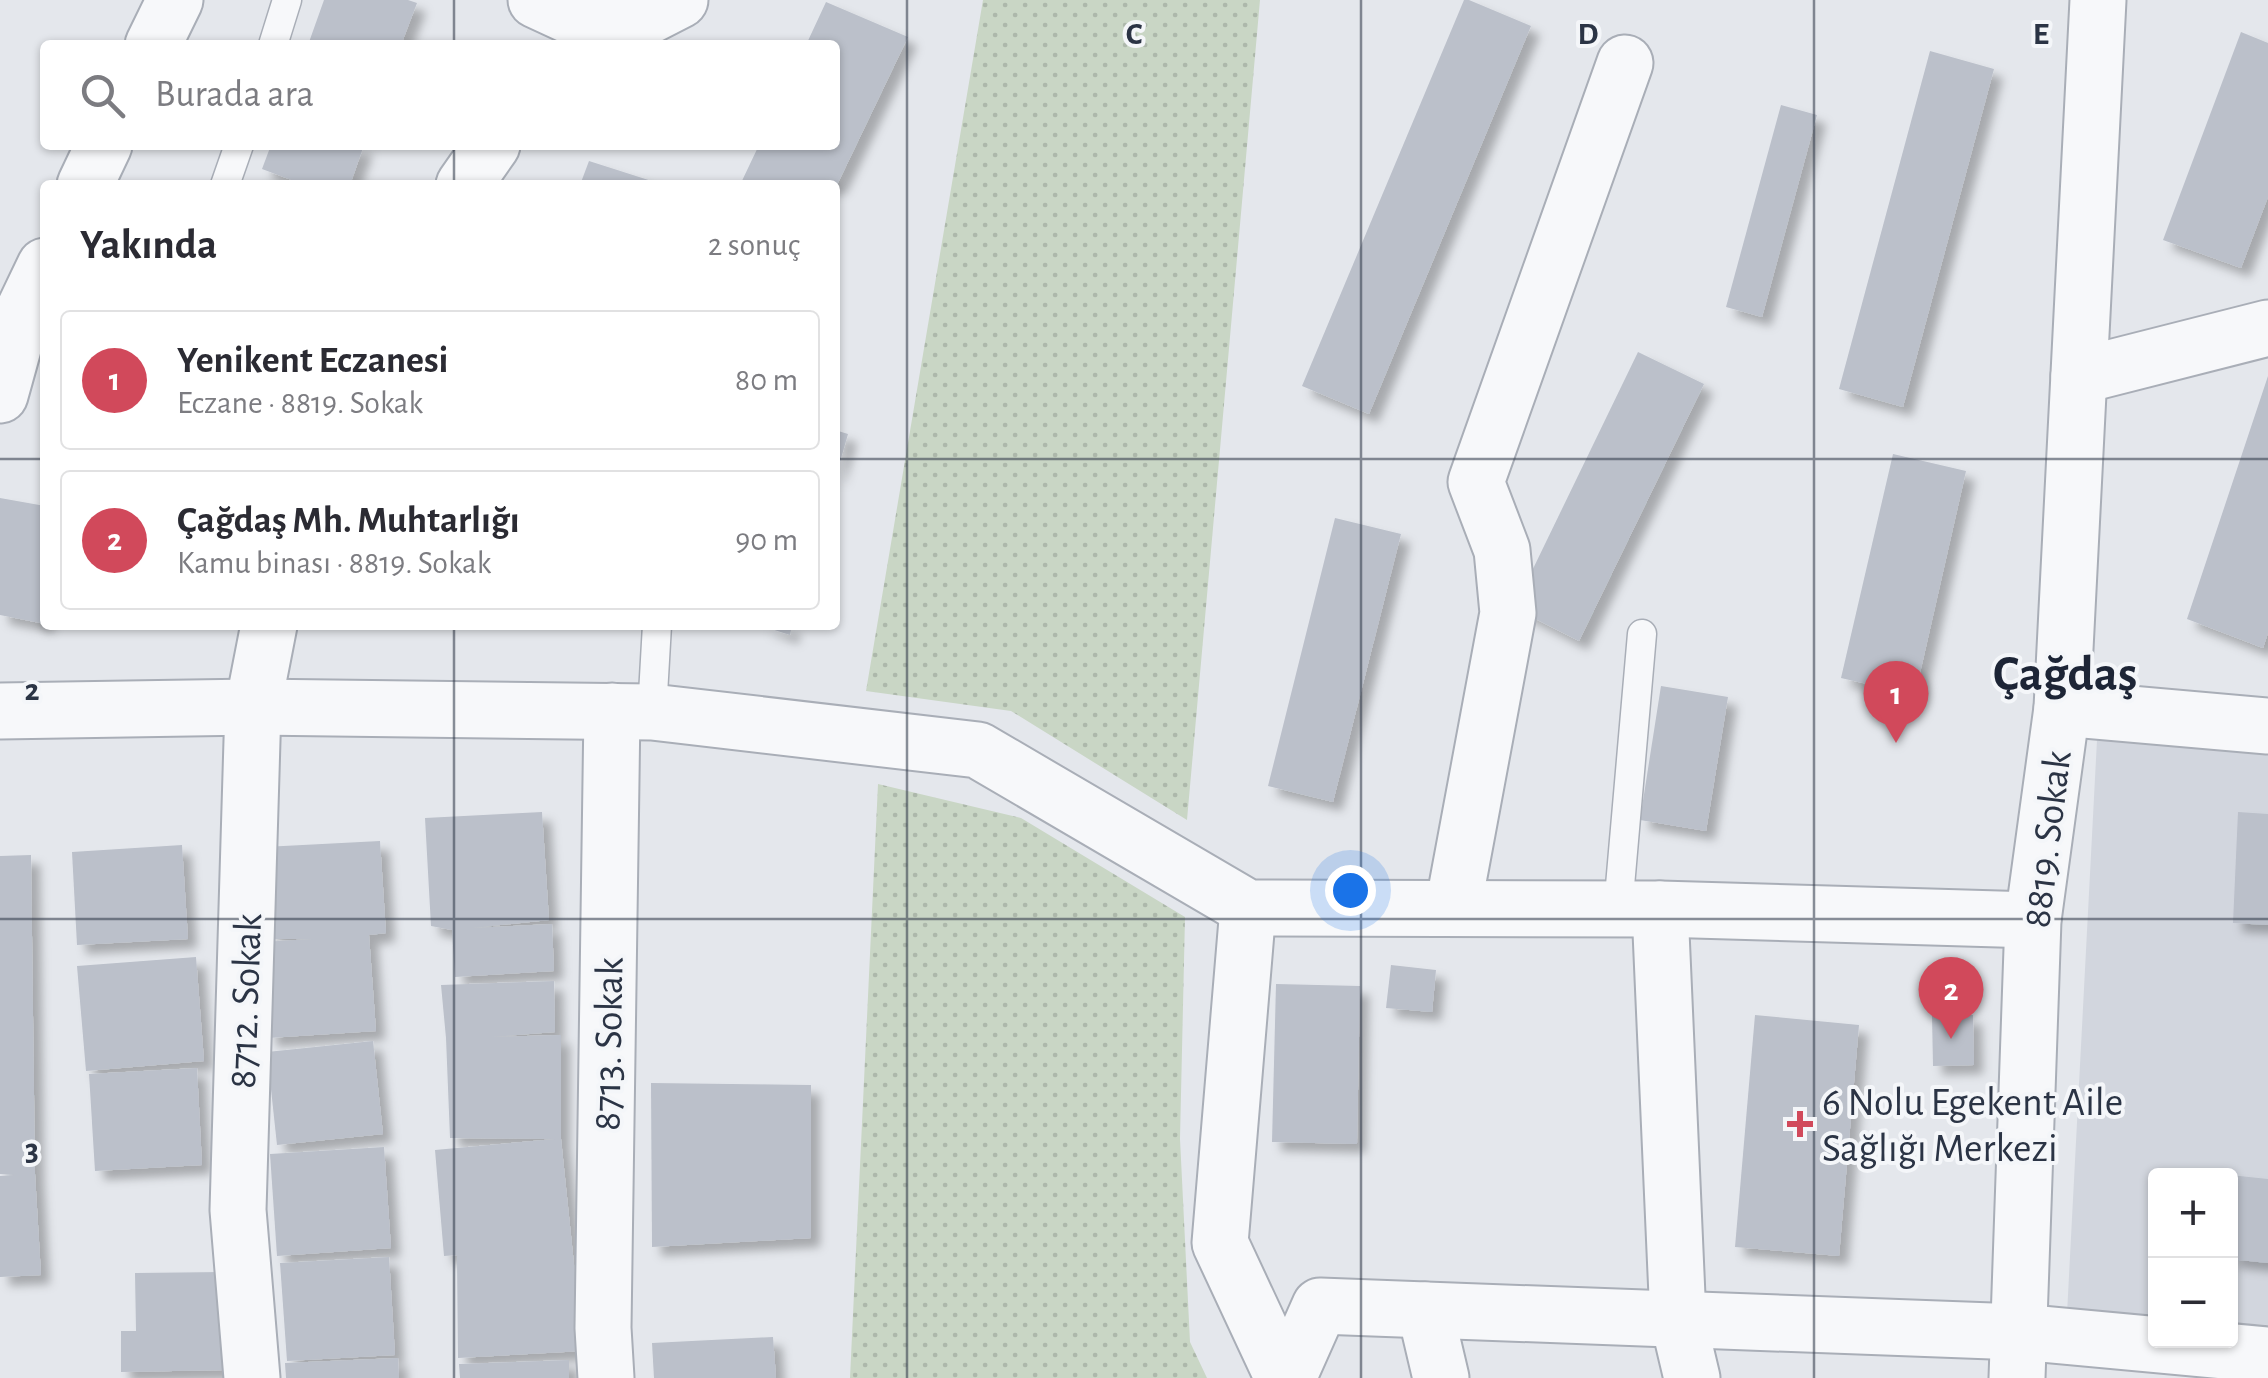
<!DOCTYPE html>
<html lang="tr">
<head>
<meta charset="utf-8">
<style>
	:root { --surface:#fff; --page:#f2f2f3; --text:#2b2b33; --muted:#7c7c81; --line:#e1e1e2; --accent:#d1495b }
	body { margin:0; font-family:"Alegreya Sans",sans-serif; background:var(--page); color:var(--text) }
	.controls { position:absolute; right:30px; bottom:30px; display:grid; overflow:hidden; border-radius:10px; box-shadow:0 2px 8px #0004 }
	.controls button { width:90px; height:90px; display:grid; place-items:center; padding:0; border:0; border-bottom:2px solid var(--line); background:var(--surface); color:var(--text); font:50px sans-serif }
	.you { position:absolute; left:1350px; top:890px; width:35px; height:35px; margin:-25px; border:8px solid #fff; border-radius:50%; background:#1a73e8; box-shadow:0 0 0 15px #1a73e833 }
	.badge { display:grid; place-items:center; width:65px; height:65px; border-radius:50%; background:var(--accent); color:#fff; font-size:32px; font-weight:700 }
	.pin { position:absolute; translate:-50% -82px; filter:drop-shadow(0 2px 5px #0008) }
	.pin::after { content:''; position:absolute; top:52px; width:35px; height:30px; background:inherit; clip-path:polygon(0 0,100% 0,50% 100%) }
	.list { margin:0; padding:0; list-style:none }
	h2 { display:flex; justify-content:space-between; align-items:center; height:130px; margin:0; padding:0 40px; font-size:42px }
	h2 small { font-size:32px; font-weight:400; color:var(--muted) }
	.list li { display:grid; grid-template-columns:65px 1fr auto; gap:30px; align-items:center; box-sizing:border-box; height:140px; margin:0 20px 20px; padding:0 20px; border:2px solid var(--line); border-radius:10px }
	.list b { display:block; font-size:38px; white-space:nowrap }
	.list p { margin:0; font-size:32px; white-space:nowrap; color:var(--muted) }
	.list em { font-size:32px; font-style:normal; color:var(--muted) }
	.icon { flex:none; width:55px; height:55px; fill:none; stroke:currentColor; stroke-width:2; stroke-linecap:round; stroke-linejoin:round }
	.map { position:relative; flex:none; width:2268px; height:1378px; overflow:hidden }
	.search { position:absolute; background:var(--surface); box-shadow:0 2px 8px #0004; left:40px; top:40px; width:800px; height:110px; display:flex; align-items:center; gap:25px; box-sizing:border-box; padding:0 35px; border-radius:10px; color:var(--muted); font-size:38px }
	.panel { position:absolute; background:var(--surface); box-shadow:0 2px 8px #0004; left:40px; top:180px; width:800px; height:450px; border-radius:10px }
	.map>svg:first-child { display:block }
</style>
</head>
<body>
<div class="map">
<svg width="2268" height="1378" viewBox="0 0 2268 1378">
	<defs>
		<pattern id="green-dots" width="8" height="8" patternUnits="userSpaceOnUse" patternTransform="scale(2.5)"><rect width="8" height="8" fill="#c9d6c5"/><path d="M2 2h.1M6 6h.1" fill="none" stroke="#adb8ab" stroke-width="1.8" stroke-linecap="round"/></pattern>
		<filter id="shadow"><feDropShadow dx="9" dy="9" stdDeviation="5" flood-color="#0004"/></filter>
	</defs>
	<rect width="100%" height="100%" fill="#e4e7ec"/>
	<path fill="#d2d6de" d="M 2097,740 L 2268,750 L 2268,1325 L 2231,1323 L 2230,1176 L 2156,1176 L 2155,1319 L 2067,1314 Z"/>
	<g fill="url(#green-dots)">
		<path d="M 983,0 L 1260,0 L 1187,820 L 1011,711 L 866,691 Z"/>
		<path d="M 878,784 L 1021,818 L 1185,917 L 1180,1139 L 1190,1342 L 1207,1378 L 850,1378 Z"/>
	</g>
	<g fill="#bbc0ca" filter="url(#shadow)">
		<path d="M 324,0 L 408,0 L 417,3 L 401,45 L 308,45 Z"/>
		<path d="M 1464,0 L 1469,0 L 1531,26 L 1369,414 L 1302,386 Z"/>
		<path d="M 826,2 L 908,37 L 837,185 L 740,185 L 759,145 L 835,145 L 835,45 L 806,45 Z"/>
		<path d="M 2241,32 L 2268,43 L 2268,197 L 2241,268 L 2163,240 Z"/>
		<path d="M 1930,51 L 1994,69 L 1903,407 L 1839,389 Z"/>
		<path d="M 1781,105 L 1817,115 L 1762,317 L 1726,307 Z"/>
		<path d="M 271,145 L 364,145 L 350,185 L 305,185 L 262,169 Z"/>
		<path d="M 589,161 L 661,184 L 661,185 L 580,185 Z"/>
		<path d="M 1638,352 L 1704,384 L 1579,641 L 1514,608 Z"/>
		<path d="M 2268,376 L 2268,633 L 2263,648 L 2187,619 Z"/>
		<path d="M 835,430 L 848,434 L 836,476 L 835,476 Z"/>
		<path d="M 1893,454 L 1966,471 L 1915,695 L 1841,678 Z"/>
		<path d="M 0,498 L 45,506 L 45,624 L 0,615 Z"/>
		<path d="M 1335,518 L 1401,534 L 1333,802 L 1268,786 Z"/>
		<path d="M 759,625 L 792,625 L 790,635 Z"/>
		<path d="M 1661,686 L 1728,697 L 1706,831 L 1640,820 Z"/>
		<path d="M 542,812 L 549,920 L 473,928 L 552,924 L 554,971 L 455,977 L 452,930 L 431,926 L 425,818 Z"/>
		<path d="M 2238,812 L 2268,814 L 2268,925 L 2233,923 Z"/>
		<path d="M 380,841 L 386,933 L 369,935 L 376,1031 L 268,1038 L 261,942 L 313,939 L 270,939 L 264,847 Z"/>
		<path d="M 182,845 L 188,939 L 77,945 L 72,852 Z"/>
		<path d="M 31,855 L 35,1174 L 41,1275 L 0,1277 L 0,1176 L 14,1175 L 0,1174 L 0,856 Z"/>
		<path d="M 196,957 L 204,1061 L 86,1071 L 77,966 Z"/>
		<path d="M 1391,965 L 1436,970 L 1432,1012 L 1386,1008 Z"/>
		<path d="M 554,981 L 555,1032 L 491,1037 L 561,1035 L 561,1139 L 583,1351 L 458,1358 L 457,1255 L 444,1256 L 435,1150 L 555,1139 L 450,1138 L 446,1038 L 441,985 Z"/>
		<path d="M 1276,984 L 1360,986 L 1357,1144 L 1272,1142 Z"/>
		<path d="M 1755,1015 L 1859,1025 L 1839,1256 L 1735,1247 Z"/>
		<path d="M 1932,1015 L 1973,1015 L 1974,1065 L 1933,1066 Z"/>
		<path d="M 373,1041 L 383,1134 L 277,1145 L 267,1052 Z"/>
		<path d="M 197,1068 L 202,1165 L 95,1171 L 89,1074 Z"/>
		<path d="M 651,1083 L 811,1085 L 811,1238 L 652,1247 Z"/>
		<path d="M 384,1147 L 391,1248 L 277,1256 L 270,1154 Z"/>
		<path d="M 2230,1175 L 2268,1179 L 2268,1263 L 2230,1259 Z"/>
		<path d="M 389,1257 L 395,1355 L 287,1361 L 280,1263 Z"/>
		<path d="M 223,1272 L 225,1370 L 121,1372 L 121,1331 L 136,1331 L 135,1273 Z"/>
		<path d="M 773,1337 L 776,1378 L 654,1378 L 652,1343 Z"/>
		<path d="M 398,1358 L 399,1378 L 286,1378 L 285,1363 Z"/>
		<path d="M 569,1360 L 569,1378 L 460,1378 L 459,1364 Z"/>
	</g>
	<g fill="none" stroke-linecap="round" stroke-linejoin="round">
		<g stroke="#a9aeb7" stroke-width="31">
			<g id="service">
				<path d="M 273,45 L 287,0"/>
				<path d="M 225,185 L 239,145"/>
				<path d="M 652,712 L 657,625"/>
				<path d="M 1618,909 L 1642,634"/>
			</g>
		</g>
		<g stroke="#a9aeb7" stroke-width="59">
			<g id="minor">
				<path d="M 536,0 L 590,25 L 643,19 L 680,0"/>
				<path d="M 153,45 L 175,0"/>
				<path d="M 85,185 L 104,145"/>
				<path d="M 464,185 L 492,145"/>
				<path d="M 2079,376 L 2268,328"/>
				<path d="M 0,395 L 23,312 L 45,266"/>
				<path d="M 2062,708 L 2268,726"/>
				<path d="M 0,711 L 253,707 L 652,712 L 978,750 L 1248,908 L 1660,909 L 2033,920"/>
				<path d="M 1248,908 L 1220,1243 L 1283,1378"/>
				<path d="M 1453,908 L 1508,613 L 1502,550 L 1476,482 L 1625,63"/>
				<path d="M 1660,909 L 1678,1319 L 1692,1378"/>
				<path d="M 1425,1310 L 1441,1378"/>
				<path d="M 252,1378 L 238,1210 L 253,707 L 269,625"/>
				<path d="M 606,1378 L 603,1328 L 612,711"/>
				<path d="M 1288,1378 L 1320,1306 L 2019,1332 L 2268,1355"/>
				<path d="M 2017,1378 L 2033,920 L 2062,708 L 2098,0"/>
			</g>
		</g>
		<use href="#service" stroke="#f7f8fa" stroke-width="28"/>
		<use href="#minor" stroke="#f7f8fa" stroke-width="55"/>
	</g>
	<path fill="none" stroke="#2b3445" stroke-width="2.5" stroke-opacity="0.55" d="M 454,0 L 454,45M 907,0 L 907,1378M 1361,0 L 1361,1378M 1814,0 L 1814,1378M 454,145 L 454,185M 0,459 L 45,459M 835,459 L 2268,459M 454,625 L 454,1378M 0,919 L 2268,919"/>
	<path fill="#d1495b" stroke="#f4f6f9" stroke-width="4" d="M1795 1109h10v10h10v10h-10v10h-10v-10h-10v-10h10z"/>
	<g text-anchor="middle" stroke-width="8" stroke-linejoin="round" paint-order="stroke">
		<g font-size="40" fill="#2b3445" stroke="#f4f6f9">
			<text transform="translate(2046 839) rotate(-83)" y="14">8819. Sokak</text>
			<text transform="translate(244 1001) rotate(-88)" y="14">8712. Sokak</text>
			<text transform="translate(607 1044) rotate(-89)" y="14">8713. Sokak</text>
		</g>
		<g font-size="40" fill="#2b3445" stroke="#f4f6f9" text-anchor="start">
			<text x="1822" y="1115">6 Nolu Egekent Aile<tspan x="1822" dy="46">Sağlığı Merkezi</tspan></text>
		</g>
		<g font-size="50" font-weight="bold" fill="#1d2536" stroke="#f4f6f9">
			<text x="2065" y="690">Çağdaş</text>
		</g>
	</g>
	<g font-size="32" text-anchor="middle" font-weight="bold" fill="#2b3445" stroke="#f4f6f9" stroke-width="8" stroke-linejoin="round" paint-order="stroke">
		<text x="1134" y="44">C</text>
		<text x="1588" y="44">D</text>
		<text x="2041" y="44">E</text>
		<text x="32" y="700">2</text>
		<text x="32" y="1160">3</text>
	</g>
</svg>
<div class="controls">
<button>+</button>
<button>−</button>
</div>
<div class="you"></div>
<div class="pin badge" style="left:1896px;top:743px">1</div>
<div class="pin badge" style="left:1951px;top:1039px">2</div>
<div class="search"><svg class="icon" aria-label="search" viewBox="0 0 24 24"><circle cx="10" cy="10" r="6"/><path d="M15 15l6 6"/></svg>Burada ara</div>
<section class="panel">
<h2>Yakında<small>2 sonuç</small></h2>
<ul class="list">
<li><span class="badge">1</span><div><b>Yenikent Eczanesi</b><p>Eczane · 8819. Sokak</p></div><em>80 m</em></li>
<li><span class="badge">2</span><div><b>Çağdaş Mh. Muhtarlığı</b><p>Kamu binası · 8819. Sokak</p></div><em>90 m</em></li>
</ul>
</section>
</div>
</body>
</html>
